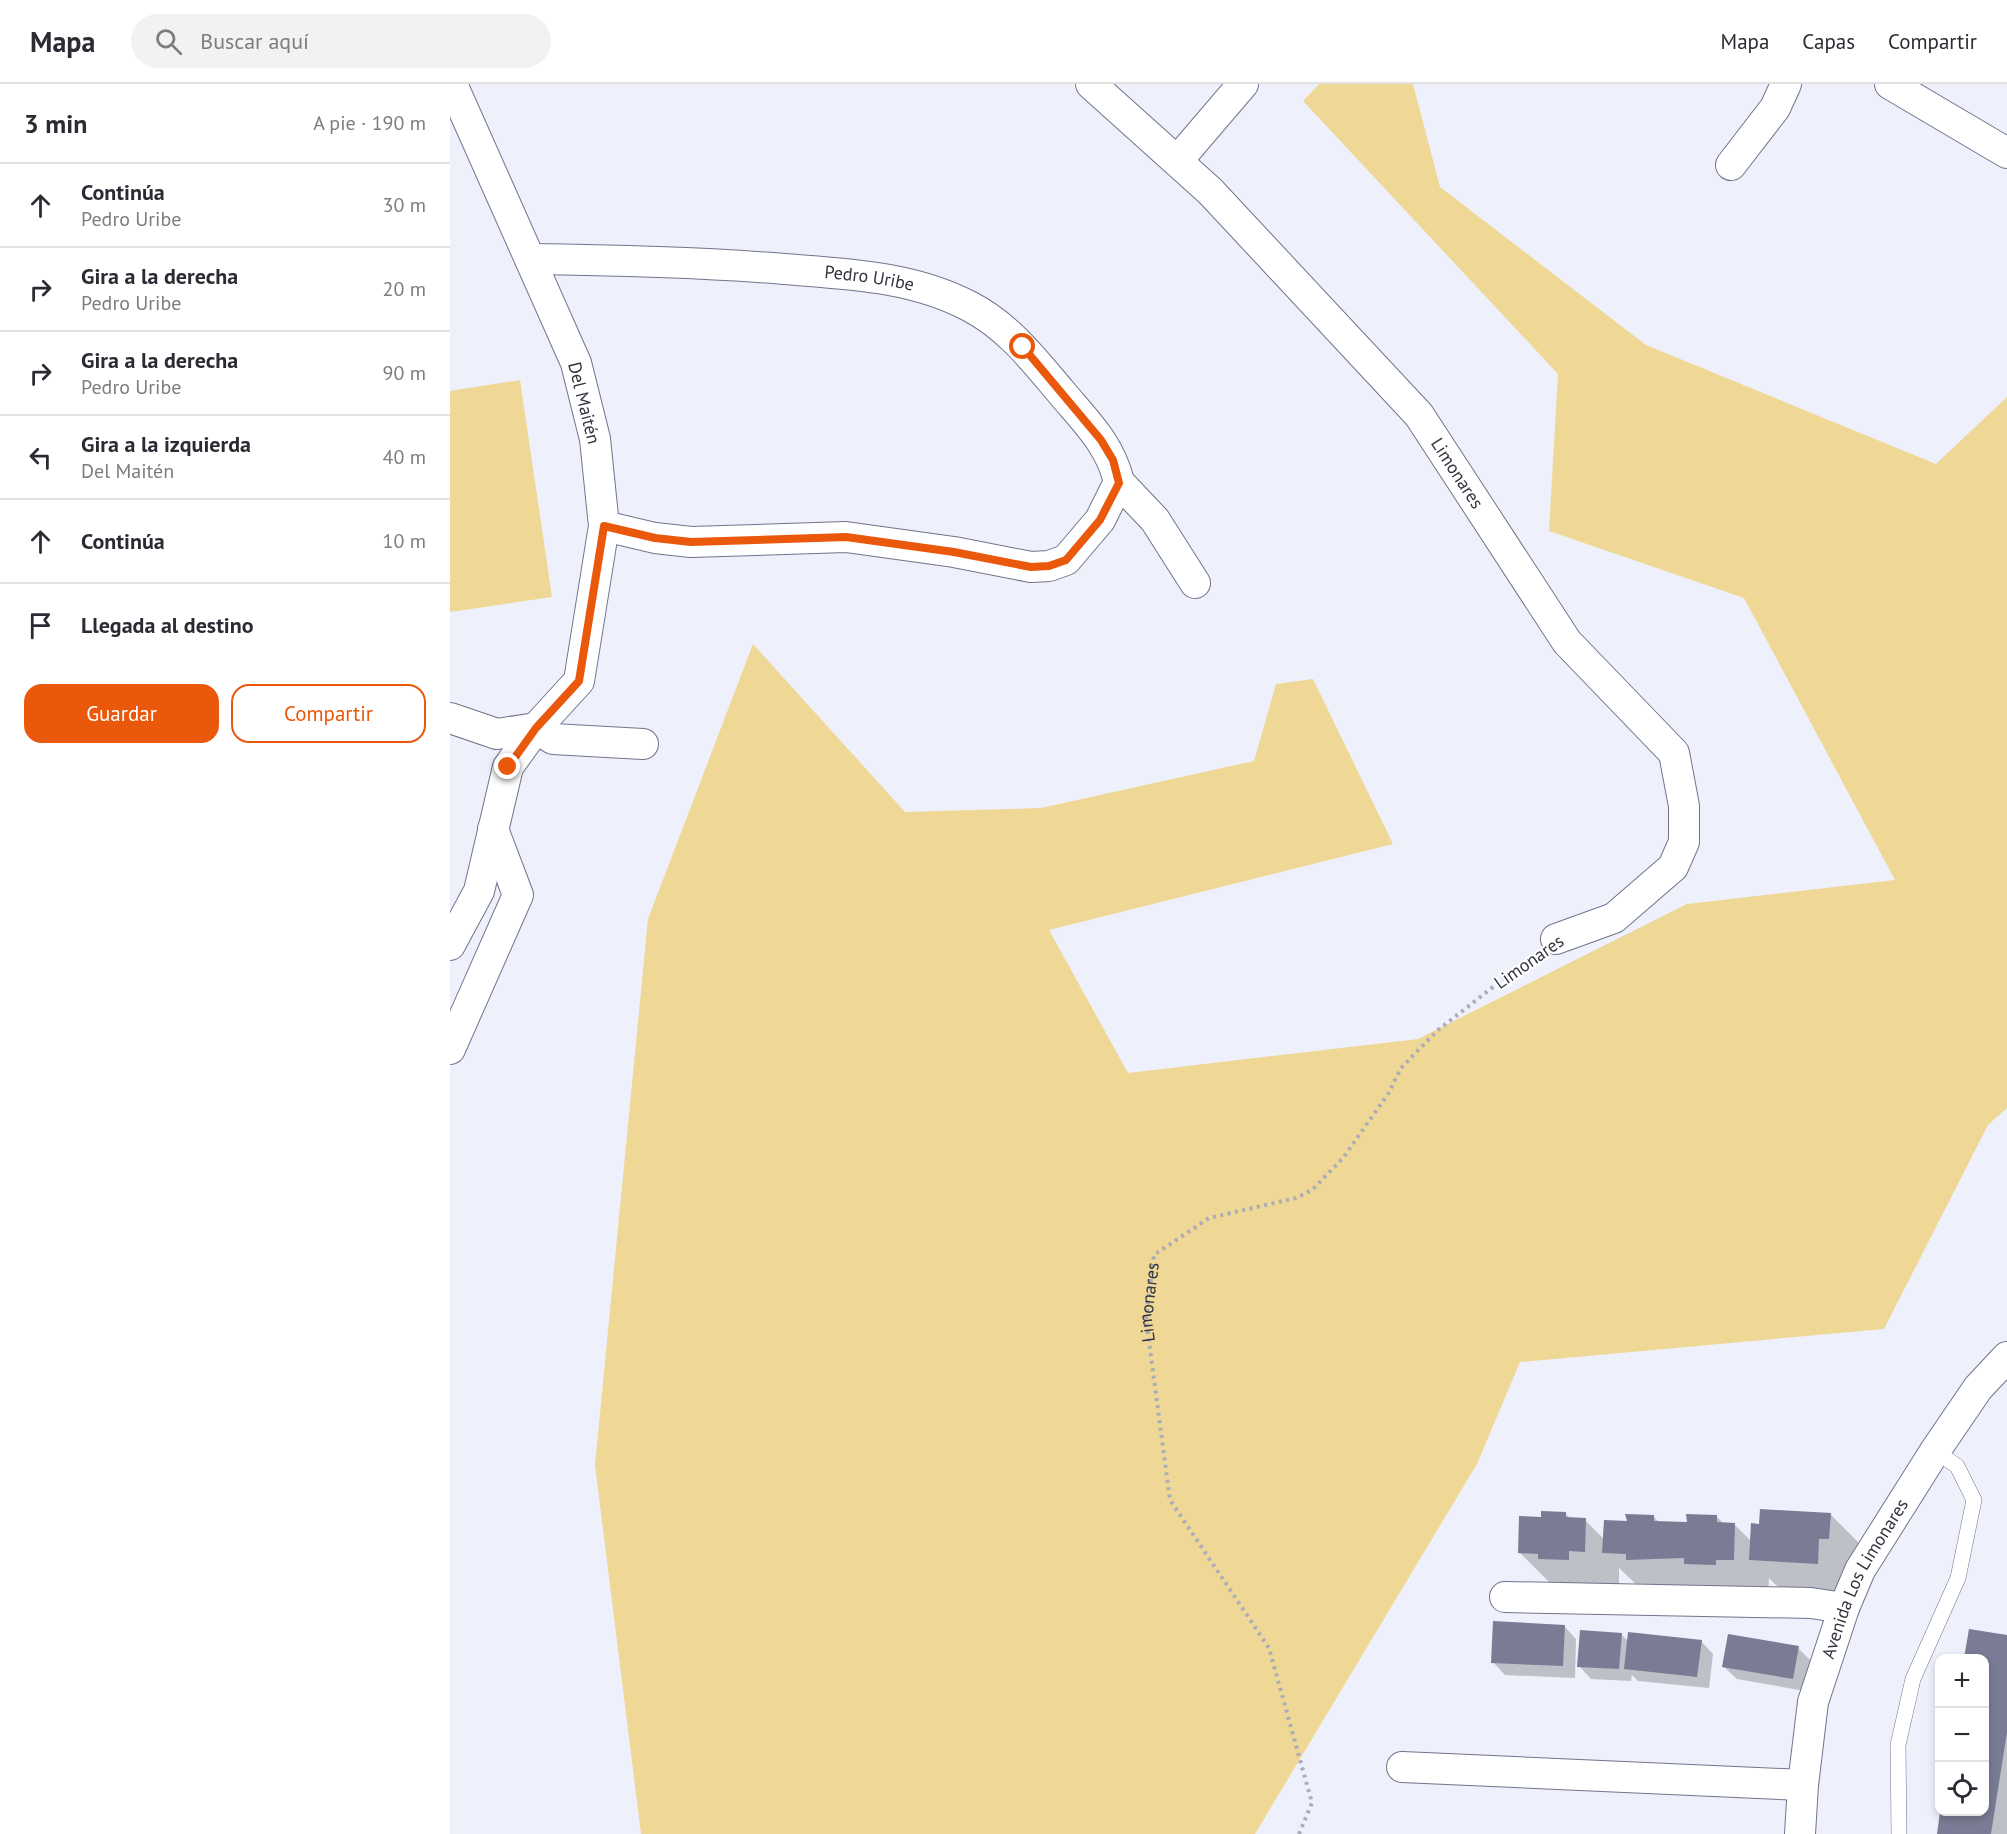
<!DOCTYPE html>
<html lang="es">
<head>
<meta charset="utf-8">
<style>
	:root { --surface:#fff; --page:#f2f2f3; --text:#2b2b33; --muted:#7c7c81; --line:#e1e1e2; --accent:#ea580c }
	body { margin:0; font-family:"PT Sans",sans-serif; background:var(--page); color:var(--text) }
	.controls { position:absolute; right:18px; bottom:18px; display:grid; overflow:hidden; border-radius:12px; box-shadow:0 3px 9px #0003 }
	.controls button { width:54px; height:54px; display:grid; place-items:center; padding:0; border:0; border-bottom:2px solid var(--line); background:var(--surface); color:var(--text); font:30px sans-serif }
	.stop { position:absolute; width:18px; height:18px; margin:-14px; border:4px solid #ea580c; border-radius:50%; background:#fff }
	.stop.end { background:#ea580c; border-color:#fff; box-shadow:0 2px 6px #0008 }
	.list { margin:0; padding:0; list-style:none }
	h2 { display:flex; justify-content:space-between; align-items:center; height:78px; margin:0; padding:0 24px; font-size:26px }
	h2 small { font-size:20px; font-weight:400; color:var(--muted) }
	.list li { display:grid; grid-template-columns:39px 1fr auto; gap:18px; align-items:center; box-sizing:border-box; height:84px; padding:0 24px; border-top:2px solid var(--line) }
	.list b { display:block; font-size:22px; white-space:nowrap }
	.list p { margin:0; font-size:20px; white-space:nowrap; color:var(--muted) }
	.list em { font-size:20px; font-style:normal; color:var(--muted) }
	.actions { display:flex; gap:12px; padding:18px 24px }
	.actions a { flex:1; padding:14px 0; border:2px solid var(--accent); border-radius:18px; text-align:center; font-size:21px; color:var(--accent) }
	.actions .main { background:var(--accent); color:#fff }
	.icon { flex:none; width:33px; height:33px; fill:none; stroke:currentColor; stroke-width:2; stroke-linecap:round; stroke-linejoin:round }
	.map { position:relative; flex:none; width:1557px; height:1750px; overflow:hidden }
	header { display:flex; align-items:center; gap:36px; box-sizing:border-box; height:84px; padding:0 30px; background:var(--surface); border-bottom:2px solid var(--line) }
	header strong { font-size:28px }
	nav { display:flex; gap:33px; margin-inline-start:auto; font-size:21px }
	.search { width:420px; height:54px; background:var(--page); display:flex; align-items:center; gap:15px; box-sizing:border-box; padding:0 21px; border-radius:33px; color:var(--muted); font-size:22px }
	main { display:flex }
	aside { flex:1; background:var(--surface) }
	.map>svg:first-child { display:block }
</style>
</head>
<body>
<header>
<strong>Mapa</strong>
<div class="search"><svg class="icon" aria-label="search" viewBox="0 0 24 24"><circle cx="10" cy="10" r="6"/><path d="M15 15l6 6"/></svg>Buscar aquí</div>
<nav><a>Mapa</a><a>Capas</a><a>Compartir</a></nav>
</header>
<main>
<aside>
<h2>3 min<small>A pie · 190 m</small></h2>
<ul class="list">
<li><svg class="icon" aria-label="ahead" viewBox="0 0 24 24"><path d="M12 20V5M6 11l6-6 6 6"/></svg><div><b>Continúa</b><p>Pedro Uribe</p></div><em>30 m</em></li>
<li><svg class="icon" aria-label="right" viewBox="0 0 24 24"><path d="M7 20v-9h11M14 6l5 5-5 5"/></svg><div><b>Gira a la derecha</b><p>Pedro Uribe</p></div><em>20 m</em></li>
<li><svg class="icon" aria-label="right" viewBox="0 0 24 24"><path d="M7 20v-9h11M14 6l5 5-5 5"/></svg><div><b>Gira a la derecha</b><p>Pedro Uribe</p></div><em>90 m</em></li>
<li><svg class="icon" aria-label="left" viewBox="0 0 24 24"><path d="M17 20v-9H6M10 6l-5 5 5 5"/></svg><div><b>Gira a la izquierda</b><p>Del Maitén</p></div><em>40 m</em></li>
<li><svg class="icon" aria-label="ahead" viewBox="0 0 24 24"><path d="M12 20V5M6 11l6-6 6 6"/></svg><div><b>Continúa</b></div><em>10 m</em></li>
<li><svg class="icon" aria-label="arrive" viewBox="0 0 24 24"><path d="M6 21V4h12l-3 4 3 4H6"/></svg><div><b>Llegada al destino</b></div></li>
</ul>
<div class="actions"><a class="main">Guardar</a><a>Compartir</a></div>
</aside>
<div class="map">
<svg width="1557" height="1750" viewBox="0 0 1557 1750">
	<rect width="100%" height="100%" fill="#eef0fb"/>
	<g fill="#efd896">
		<path d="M 869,0 L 963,0 L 990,103 L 1196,261 L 1486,380 L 1557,313 L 1557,1024 L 1538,1041 L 1434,1245 L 1070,1278 L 1027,1380 L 805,1750 L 191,1750 L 145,1381 L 198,835 L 303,560 L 455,728 L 591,724 L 804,677 L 826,600 L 863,595 L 943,760 L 599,846 L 678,989 L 968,955 L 1237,820 L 1445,796 L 1294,514 L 1099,447 L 1108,290 L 853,17 Z"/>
		<path d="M 70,296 L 102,513 L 0,528 L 0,307 Z"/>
	</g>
	<g fill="#0003">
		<path d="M 1115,1429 L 1121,1435 L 1135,1436 L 1154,1455 L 1179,1438 L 1203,1432 L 1209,1438 L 1238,1439 L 1266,1432 L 1274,1440 L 1285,1441 L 1302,1458 L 1380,1430 L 1415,1465 L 1403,1514 L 1336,1511 L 1319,1494 L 1318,1511 L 1189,1503 L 1169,1484 L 1169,1502 L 1104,1503 L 1069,1468 L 1093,1435 Z"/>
		<path d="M 1114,1542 L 1126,1555 L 1125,1594 L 1055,1591 L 1043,1578 Z"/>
		<path d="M 1520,1547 L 1557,1552 L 1557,1750 L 1488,1750 L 1492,1728 L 1534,1728 L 1534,1574 L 1516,1574 Z"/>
		<path d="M 1171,1550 L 1178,1557 L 1251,1557 L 1263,1570 L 1259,1604 L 1188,1597 L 1182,1591 L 1181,1597 L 1141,1595 L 1129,1582 Z"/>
		<path d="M 1348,1564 L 1360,1576 L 1355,1607 L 1287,1595 L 1274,1583 Z"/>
	</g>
	<g fill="#797c94">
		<path d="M 1310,1425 L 1381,1429 L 1379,1455 L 1369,1455 L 1368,1480 L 1299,1476 L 1301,1439 L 1309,1440 Z"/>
		<path d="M 1091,1427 L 1116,1428 L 1116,1433 L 1136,1434 L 1135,1468 L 1119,1467 L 1119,1476 L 1088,1475 L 1088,1470 L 1068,1469 L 1069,1432 L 1091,1433 Z"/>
		<path d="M 1175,1430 L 1204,1431 L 1204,1437 L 1237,1438 L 1236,1430 L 1267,1431 L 1267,1438 L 1285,1439 L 1284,1476 L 1266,1476 L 1266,1481 L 1234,1480 L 1234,1474 L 1176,1476 L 1176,1470 L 1152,1469 L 1154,1436 L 1177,1437 Z"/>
		<path d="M 1043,1537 L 1115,1541 L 1113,1582 L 1041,1579 Z"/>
		<path d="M 1519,1545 L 1557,1551 L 1557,1648 L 1541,1750 L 1487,1750 L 1490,1728 L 1534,1728 L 1534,1574 L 1514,1574 Z"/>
		<path d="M 1130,1546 L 1172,1549 L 1169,1585 L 1127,1583 Z"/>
		<path d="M 1178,1548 L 1252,1556 L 1247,1593 L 1174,1585 Z"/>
		<path d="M 1278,1550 L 1349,1562 L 1343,1595 L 1272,1583 Z"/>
	</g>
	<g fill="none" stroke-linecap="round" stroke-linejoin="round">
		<g stroke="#71748c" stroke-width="16">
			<path id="lane" d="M 1449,1750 L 1448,1661 L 1463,1595 L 1508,1494 L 1524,1416 L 1507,1382 L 1485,1367"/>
		</g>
		<g stroke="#71748c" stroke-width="32">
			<g id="street">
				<path id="s2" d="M 641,0 L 760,107 L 969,331 L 1117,558 L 1224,669 L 1234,722 L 1234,758 L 1223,783 L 1164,834 L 1106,855"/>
				<path d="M 1440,0 L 1557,69"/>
				<path d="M 728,76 L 793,0"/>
				<path d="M 1281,81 L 1325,24 L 1336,0"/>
				<path id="s3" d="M 80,175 C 165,176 249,178 334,185 C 397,190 462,192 519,222 C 558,242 584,276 611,308 C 636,338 660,360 669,398 L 650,436 L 616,476 L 599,482 L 581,483 L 504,468 L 396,453 L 241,458 L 205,454 L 154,442"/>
				<path d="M 669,398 L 705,436 L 745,499"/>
				<path d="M 0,634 L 47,650 L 86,644"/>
				<path d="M 86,644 L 103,655 L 193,660"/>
				<path d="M 0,861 L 29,807 L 58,683 L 86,644 L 129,597 L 154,442 L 145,355 L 126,279 L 2,0"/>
				<path d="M 0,965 L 68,811 L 43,745"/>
				<path d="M 1055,1513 L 1361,1519 L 1394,1524"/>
				<path d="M 952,1683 L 1353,1701"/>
				<path id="s4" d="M 1350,1750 L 1353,1701 L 1363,1618 L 1394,1524 L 1410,1486 L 1485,1367 L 1528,1304 L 1557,1273"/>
			</g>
		</g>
		<path stroke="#aaacb7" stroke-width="4" stroke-dasharray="3 4.5" stroke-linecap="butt" id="s1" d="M 849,1750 L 862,1719 L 819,1564 L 720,1416 L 696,1235 L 704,1171 L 759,1134 L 846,1114 L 862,1106 L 893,1074 L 938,1010 L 951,984 L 988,946 L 1079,875"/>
		<use href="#lane" stroke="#fff" stroke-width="15"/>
		<use href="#street" stroke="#fff" stroke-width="30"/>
	</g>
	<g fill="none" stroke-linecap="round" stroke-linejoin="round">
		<path stroke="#ea580c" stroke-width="8" d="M 58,683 L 86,644 L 129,597 L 154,442 L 205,454 L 241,458 L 396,453 L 504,468 L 581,483 L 599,482 L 616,476 L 650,436 L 669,399 L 663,376 L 651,356 L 573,263"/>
	</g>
	<g text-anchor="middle" stroke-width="4.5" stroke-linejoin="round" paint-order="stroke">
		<g font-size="18" fill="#32333e" stroke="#fefefe">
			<text dy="6" stroke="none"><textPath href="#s3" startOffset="340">Pedro Uribe</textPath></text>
			<text transform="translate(134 319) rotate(76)" y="6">Del Maitén</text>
			<text dy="6" stroke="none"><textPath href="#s2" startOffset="536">Limonares</textPath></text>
			<text transform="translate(1079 878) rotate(-35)" y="6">Limonares</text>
			<text dy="6" stroke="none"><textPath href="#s1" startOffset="572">Limonares</textPath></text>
			<text dy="6" stroke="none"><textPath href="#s4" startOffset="267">Avenida Los Limonares</textPath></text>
		</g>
	</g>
</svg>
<div class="controls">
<button>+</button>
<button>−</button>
<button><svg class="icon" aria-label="locate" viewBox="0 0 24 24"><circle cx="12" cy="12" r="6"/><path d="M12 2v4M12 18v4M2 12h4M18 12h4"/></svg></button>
</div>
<div class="stop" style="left:573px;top:263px"></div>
<div class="stop end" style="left:58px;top:683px"></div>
</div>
</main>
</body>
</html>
